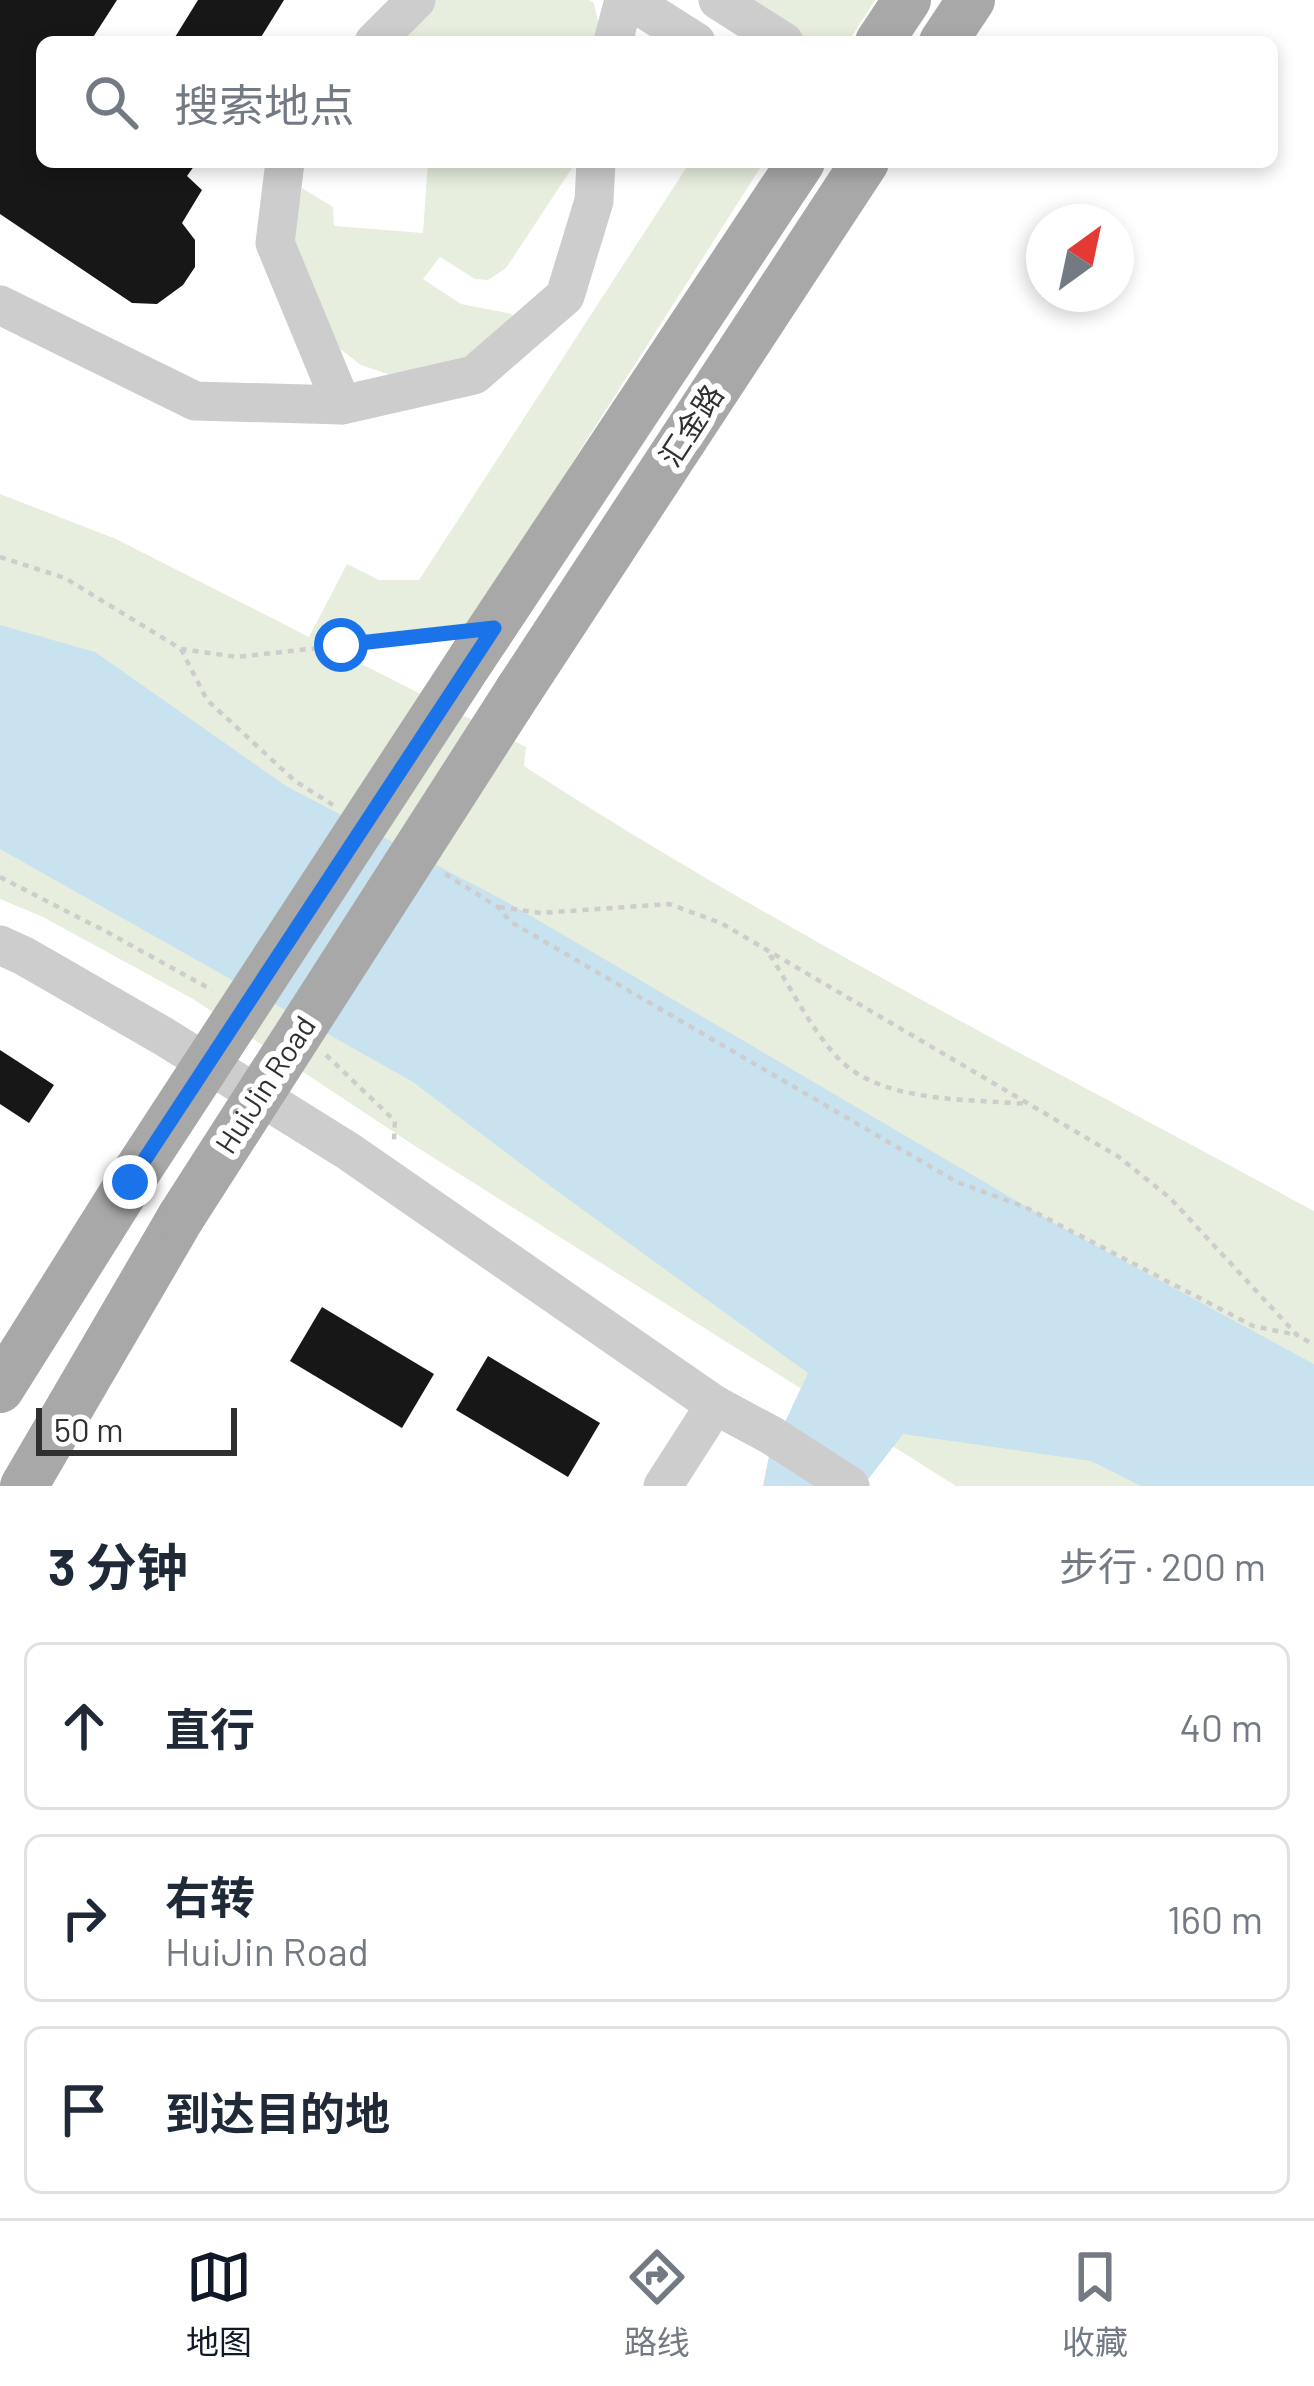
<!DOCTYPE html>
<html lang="zh">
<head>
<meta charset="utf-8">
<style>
	:root { --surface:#fff; --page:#f6f6f7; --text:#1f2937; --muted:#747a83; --line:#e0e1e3; --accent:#111827 }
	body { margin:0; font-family:Barlow,"Noto Sans SC",sans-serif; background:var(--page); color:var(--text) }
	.compass { position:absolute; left:1026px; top:204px; width:108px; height:108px; border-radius:50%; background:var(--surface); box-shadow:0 6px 18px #0003; rotate:33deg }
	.scale { position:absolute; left:36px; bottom:30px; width:201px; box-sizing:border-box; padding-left:12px; border:6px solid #303030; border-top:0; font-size:33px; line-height:42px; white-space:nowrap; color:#303030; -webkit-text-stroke:9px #fff; paint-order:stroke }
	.stop { position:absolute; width:36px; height:36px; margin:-27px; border:9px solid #1a73e8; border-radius:50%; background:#fff }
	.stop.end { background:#1a73e8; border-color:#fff; box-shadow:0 3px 12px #0008 }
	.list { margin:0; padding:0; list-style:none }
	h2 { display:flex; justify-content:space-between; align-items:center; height:156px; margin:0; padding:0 48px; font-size:51px }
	h2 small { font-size:39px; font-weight:400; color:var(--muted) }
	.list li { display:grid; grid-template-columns:78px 1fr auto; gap:36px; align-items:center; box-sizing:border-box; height:168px; margin:0 24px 24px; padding:0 24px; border:3px solid var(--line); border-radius:18px }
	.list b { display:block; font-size:45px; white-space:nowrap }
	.list p { margin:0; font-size:39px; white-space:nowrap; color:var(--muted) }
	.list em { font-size:39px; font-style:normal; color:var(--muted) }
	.icon { flex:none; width:66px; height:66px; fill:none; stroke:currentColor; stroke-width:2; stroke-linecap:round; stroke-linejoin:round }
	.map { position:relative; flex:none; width:1314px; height:1486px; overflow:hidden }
	.search { position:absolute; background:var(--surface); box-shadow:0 6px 18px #0003; left:36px; right:36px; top:36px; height:132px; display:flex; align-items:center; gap:30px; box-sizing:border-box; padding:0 42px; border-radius:18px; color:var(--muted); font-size:45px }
	.sheet { height:732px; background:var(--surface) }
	nav { display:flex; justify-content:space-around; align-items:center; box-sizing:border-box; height:168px; border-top:3px solid var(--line); background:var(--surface); font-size:33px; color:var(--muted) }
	nav a { display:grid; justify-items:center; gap:6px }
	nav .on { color:var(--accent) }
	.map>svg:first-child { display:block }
</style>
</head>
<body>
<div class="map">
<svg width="1314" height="1486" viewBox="0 0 1314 1486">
	<rect width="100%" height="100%" fill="#fff"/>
	<g fill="#e7eedd">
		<path d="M 428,0 L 589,0 L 594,3 L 599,26 L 594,42 L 385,42 Z"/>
		<path d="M 745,0 L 875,0 L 848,42 L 812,42 Z"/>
		<path d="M 428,162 L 576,162 L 506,268 L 488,280 L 475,279 L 440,257 L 423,279 L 461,304 L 512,314 L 509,330 L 460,363 L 397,377 L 361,365 L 319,333 L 291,242 L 302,188 L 333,207 L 334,226 L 423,233 Z"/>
		<path d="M 690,162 L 764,162 L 461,637 L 312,639 L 526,747 L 524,766 C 777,930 1049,1067 1314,1211 L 1314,1486 L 956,1486 L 418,1148 L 193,999 L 43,917 L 0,899 L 0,494 L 116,539 L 309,637 L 347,564 L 379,580 L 419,580 Z"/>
	</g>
	<path fill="#c8e2ef" d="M 0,625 L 95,652 L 286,786 L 507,902 L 1054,1223 L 1314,1364 L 1314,1486 L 1141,1486 L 1091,1461 L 903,1434 L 863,1486 L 763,1486 L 769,1456 L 808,1373 L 553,1188 L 413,1082 L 0,849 Z"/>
	<g fill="#171717">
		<path d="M 0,0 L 117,0 L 90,42 L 42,42 L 42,162 L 197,162 L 187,176 L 202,190 L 182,223 L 195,240 L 195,267 L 183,285 L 157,304 L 132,303 L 0,214 Z"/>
		<path d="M 198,0 L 284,0 L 258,42 L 172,42 Z"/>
		<path d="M 0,1050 L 54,1085 L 29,1123 L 0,1104 Z"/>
		<path d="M 322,1307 L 434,1374 L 402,1428 L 290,1361 Z"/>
		<path d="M 488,1356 L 600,1423 L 568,1477 L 456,1410 Z"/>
	</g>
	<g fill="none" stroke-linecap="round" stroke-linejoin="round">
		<g stroke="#cdcdcd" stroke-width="4.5" stroke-dasharray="6 6" stroke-linecap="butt">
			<path d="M 0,557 L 65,578 L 181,649 L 237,657 L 443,634"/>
			<path d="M 181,649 L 207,700 L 295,781 L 333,805"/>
			<path d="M 445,874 L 498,907 L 511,922 L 957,1182 L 1025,1207 L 1253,1326 L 1297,1335"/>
			<path d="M 0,877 L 107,932 L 212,990"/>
			<path d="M 499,907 L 541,913 L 669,904 L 721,923 L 1119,1157 L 1170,1198 L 1297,1335 L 1314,1345"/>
			<path d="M 770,955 C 791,988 814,1035 842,1062 C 886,1103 970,1099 1028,1104"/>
			<path d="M 326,1055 L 395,1121 L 394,1140"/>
		</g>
		<g stroke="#cdcdcd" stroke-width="39">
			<path d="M 630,0 L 696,42"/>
			<path d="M 718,0 L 784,42"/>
			<path d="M 374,42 L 416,0"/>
			<path d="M 613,42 L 624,0"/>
			<path d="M 285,162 L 275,243 L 342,405"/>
			<path d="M 0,305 L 195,401 L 342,405 L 474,375 L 565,296 L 594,201 L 596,162"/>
			<path d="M 0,945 L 24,956 L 163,1036 L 348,1151 L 715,1405 L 771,1435 L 850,1486"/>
			<path d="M 663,1486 L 715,1405"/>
		</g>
		<g stroke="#a8a8a8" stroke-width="48">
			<path d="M 879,42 L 907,0"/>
			<path d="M 943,42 L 971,0"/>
			<path d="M 472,658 L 801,162"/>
			<path d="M 519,690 L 865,162"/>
			<path d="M 0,1389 L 130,1182"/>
			<path d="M 24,1486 L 181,1217"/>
		</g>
		<g stroke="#a8a8a8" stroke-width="48">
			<path d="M 130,1182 L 472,658"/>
			<path d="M 181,1217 L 519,690"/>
		</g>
	</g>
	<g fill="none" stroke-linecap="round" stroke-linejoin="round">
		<path stroke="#1a73e8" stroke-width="15" d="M 130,1182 L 494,628 L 341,645"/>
	</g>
	<g text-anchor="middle" stroke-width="12" stroke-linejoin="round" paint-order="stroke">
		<g font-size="30" fill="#303030" stroke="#fff">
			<text transform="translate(692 426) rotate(-57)" y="10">汇金路</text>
			<text transform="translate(266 1085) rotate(-57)" y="10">HuiJin Road</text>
		</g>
	</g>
</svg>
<svg class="compass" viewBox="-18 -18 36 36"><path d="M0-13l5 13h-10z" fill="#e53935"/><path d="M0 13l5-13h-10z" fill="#747a83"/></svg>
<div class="scale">50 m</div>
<div class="stop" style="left:341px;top:645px"></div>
<div class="stop end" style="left:130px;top:1182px"></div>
<div class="search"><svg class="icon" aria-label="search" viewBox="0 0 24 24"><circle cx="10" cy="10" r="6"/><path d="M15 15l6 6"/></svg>搜索地点</div>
</div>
<section class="sheet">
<h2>3 分钟<small>步行 · 200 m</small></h2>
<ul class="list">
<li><svg class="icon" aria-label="ahead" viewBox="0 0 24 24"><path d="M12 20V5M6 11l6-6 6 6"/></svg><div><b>直行</b></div><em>40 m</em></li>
<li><svg class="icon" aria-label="right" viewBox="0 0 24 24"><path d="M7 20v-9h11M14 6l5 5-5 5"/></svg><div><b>右转</b><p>HuiJin Road</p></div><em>160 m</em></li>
<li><svg class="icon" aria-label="arrive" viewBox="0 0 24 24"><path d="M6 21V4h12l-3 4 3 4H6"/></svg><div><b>到达目的地</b></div></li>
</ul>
</section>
<nav>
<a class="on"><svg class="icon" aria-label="map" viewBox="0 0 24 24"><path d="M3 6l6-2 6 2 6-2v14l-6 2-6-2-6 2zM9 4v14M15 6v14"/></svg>地图</a>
<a><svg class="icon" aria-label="directions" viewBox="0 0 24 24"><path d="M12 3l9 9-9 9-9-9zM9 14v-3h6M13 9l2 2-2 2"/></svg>路线</a>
<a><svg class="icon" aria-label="saved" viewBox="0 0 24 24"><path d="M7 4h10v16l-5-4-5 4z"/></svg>收藏</a>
</nav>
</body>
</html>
